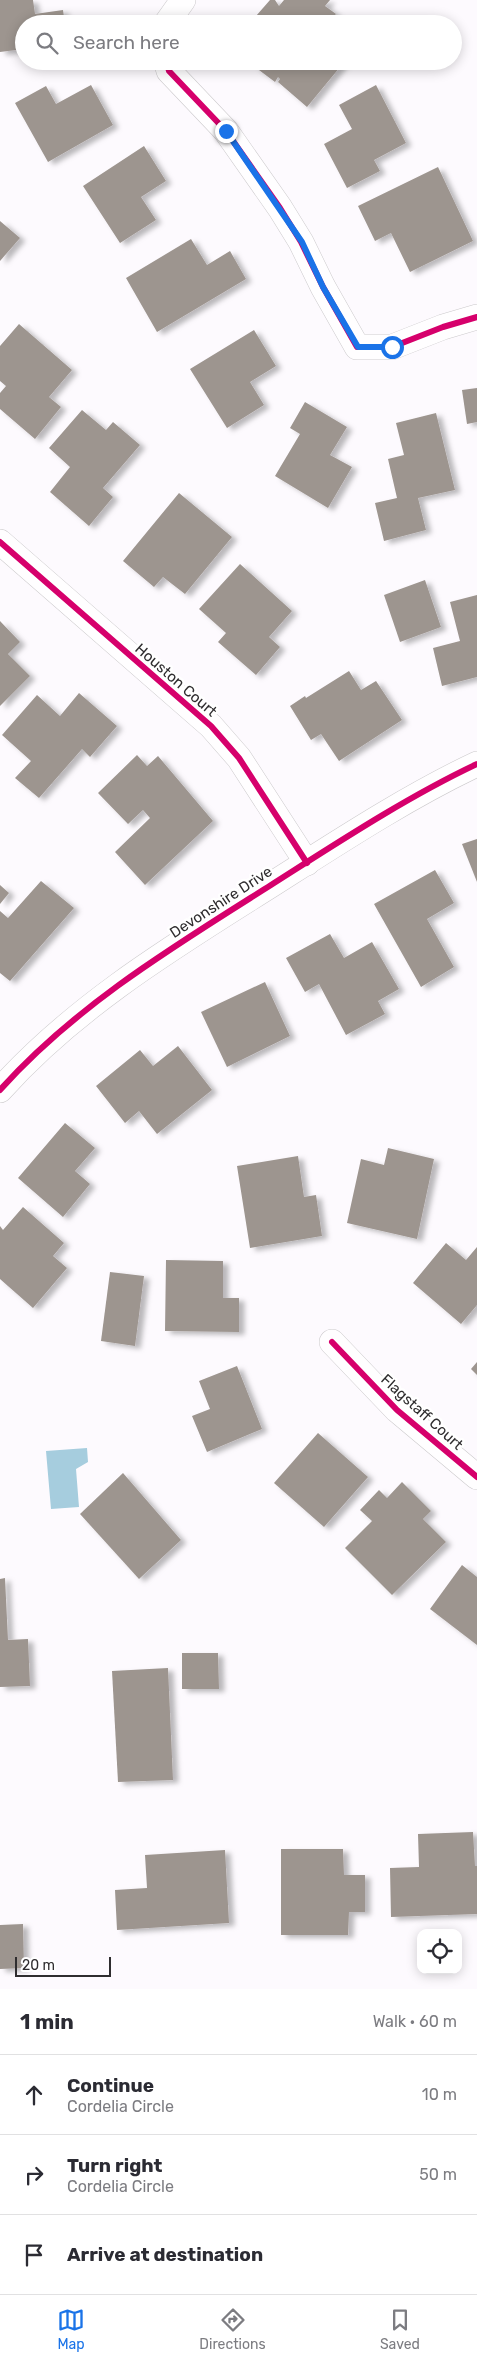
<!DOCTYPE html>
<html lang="en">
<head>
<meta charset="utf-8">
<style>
	:root { --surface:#fff; --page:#f2f2f3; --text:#2b2b33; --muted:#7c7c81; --line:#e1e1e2; --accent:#1a73e8 }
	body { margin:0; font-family:Rubik,sans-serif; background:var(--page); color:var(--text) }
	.controls { position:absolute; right:15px; bottom:15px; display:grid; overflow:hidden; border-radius:10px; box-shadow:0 2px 12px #0003 }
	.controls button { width:45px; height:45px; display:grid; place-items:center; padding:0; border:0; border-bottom:1px solid var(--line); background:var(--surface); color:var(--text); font:25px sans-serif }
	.scale { position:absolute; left:15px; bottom:12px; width:96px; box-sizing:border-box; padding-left:5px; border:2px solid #2f2d2f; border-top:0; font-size:14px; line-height:18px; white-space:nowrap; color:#2f2d2f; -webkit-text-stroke:4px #fff; paint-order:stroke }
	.stop { position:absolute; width:15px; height:15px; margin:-11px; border:4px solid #1a73e8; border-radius:50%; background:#fff }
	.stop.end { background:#1a73e8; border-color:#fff; box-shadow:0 1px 5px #0008 }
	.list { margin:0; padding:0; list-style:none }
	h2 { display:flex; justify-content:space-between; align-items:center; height:65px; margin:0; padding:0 20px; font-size:21px }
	h2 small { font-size:16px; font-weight:400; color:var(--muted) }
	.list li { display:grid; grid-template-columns:32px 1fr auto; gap:15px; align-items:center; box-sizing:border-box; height:80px; padding:0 20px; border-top:1px solid var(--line) }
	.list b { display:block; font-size:19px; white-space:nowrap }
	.list p { margin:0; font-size:16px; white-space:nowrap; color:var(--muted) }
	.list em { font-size:16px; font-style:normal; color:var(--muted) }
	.icon { flex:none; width:28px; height:28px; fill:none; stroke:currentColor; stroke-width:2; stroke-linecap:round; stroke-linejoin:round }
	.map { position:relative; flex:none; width:477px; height:1989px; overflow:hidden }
	.search { position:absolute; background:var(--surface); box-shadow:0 2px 12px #0003; left:15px; right:15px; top:15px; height:55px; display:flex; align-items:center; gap:12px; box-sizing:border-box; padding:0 18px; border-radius:28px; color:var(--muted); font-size:19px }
	.sheet { height:305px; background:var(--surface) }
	nav { display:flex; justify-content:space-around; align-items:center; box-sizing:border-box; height:70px; border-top:1px solid var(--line); background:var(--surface); font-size:14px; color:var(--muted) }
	nav a { display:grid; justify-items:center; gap:2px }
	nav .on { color:var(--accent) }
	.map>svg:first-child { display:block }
</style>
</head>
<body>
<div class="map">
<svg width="477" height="1989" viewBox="0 0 477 1989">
	<defs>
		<filter id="shadow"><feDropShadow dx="5.5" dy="3" stdDeviation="2.5" flood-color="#0004"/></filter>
	</defs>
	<rect width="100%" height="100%" fill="#fdfafe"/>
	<path fill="#a6cdde" d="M 87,1448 L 88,1462 L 76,1469 L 79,1507 L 51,1509 L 46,1451 Z"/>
	<g fill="#9d958f" filter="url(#shadow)">
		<path d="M 0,0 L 33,0 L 35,14 L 63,10 L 65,24 L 24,24 L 24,49 L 0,52 Z"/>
		<path d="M 270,0 L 275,0 L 279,6 L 284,0 L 330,0 L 325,6 L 336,14 L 334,16 L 343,24 L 249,24 Z"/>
		<path d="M 253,61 L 345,61 L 307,107 L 278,82 L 280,79 L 278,77 L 275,82 L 255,67 L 256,64 Z"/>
		<path d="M 91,85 L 113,125 L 48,162 L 15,103 L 46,86 L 56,104 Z"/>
		<path d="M 376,85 L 406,143 L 374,160 L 380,171 L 347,188 L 324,144 L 352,129 L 339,105 Z"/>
		<path d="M 144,146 L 166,181 L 141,197 L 156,220 L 120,243 L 83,186 Z"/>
		<path d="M 438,167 L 473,241 L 410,272 L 391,233 L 375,241 L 358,206 Z"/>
		<path d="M 0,221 L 20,238 L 0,261 Z"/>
		<path d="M 191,239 L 207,265 L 230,251 L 246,279 L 157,332 L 126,278 Z"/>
		<path d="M 19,324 L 72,370 L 49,397 L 61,407 L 35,439 L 0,409 L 0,393 L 6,386 L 0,381 L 0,346 Z"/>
		<path d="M 254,330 L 276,366 L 250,382 L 264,405 L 227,428 L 190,369 Z"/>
		<path d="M 477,388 L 477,422 L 467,424 L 462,390 Z"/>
		<path d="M 305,402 L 347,427 L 330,455 L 352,467 L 328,508 L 275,476 L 300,434 L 290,428 Z"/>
		<path d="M 82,410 L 106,430 L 113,422 L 140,445 L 103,488 L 113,497 L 89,526 L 50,492 L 70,467 L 49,448 Z"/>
		<path d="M 436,413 L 455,490 L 418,498 L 426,530 L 384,541 L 375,503 L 397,498 L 388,459 L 404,455 L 396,423 Z"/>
		<path d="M 179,493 L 232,537 L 185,594 L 163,577 L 154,587 L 123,561 Z"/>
		<path d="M 240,564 L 292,611 L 269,637 L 280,647 L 256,675 L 218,642 L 226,633 L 199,609 Z"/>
		<path d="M 425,580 L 441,627 L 400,642 L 384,595 Z"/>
		<path d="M 477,595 L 477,677 L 442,686 L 433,648 L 460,641 L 450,602 Z"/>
		<path d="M 0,621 L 20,642 L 8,654 L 30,676 L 0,706 Z"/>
		<path d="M 349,671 L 361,690 L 376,681 L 402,720 L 339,761 L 321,734 L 311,740 L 290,706 L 305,696 L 306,698 Z"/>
		<path d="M 79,693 L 117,726 L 90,757 L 82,749 L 39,798 L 15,778 L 31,761 L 2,735 L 37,695 L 60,716 Z"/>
		<path d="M 137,755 L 147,766 L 158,756 L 213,821 L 145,885 L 115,852 L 150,818 L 143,810 L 128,824 L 98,793 Z"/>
		<path d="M 477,839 L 477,882 L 462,844 Z"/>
		<path d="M 435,870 L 454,903 L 427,919 L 454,967 L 421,987 L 374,904 Z"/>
		<path d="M 41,881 L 74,908 L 10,981 L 0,973 L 0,911 L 8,918 Z"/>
		<path d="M 0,885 L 9,893 L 0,904 Z"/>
		<path d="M 330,934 L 344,958 L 372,942 L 399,989 L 378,1001 L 385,1014 L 346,1035 L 319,984 L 305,992 L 286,958 Z"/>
		<path d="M 265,982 L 290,1036 L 227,1067 L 201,1012 Z"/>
		<path d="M 178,1046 L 212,1090 L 157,1134 L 139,1111 L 125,1123 L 96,1086 L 140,1050 L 153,1066 Z"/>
		<path d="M 65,1123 L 95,1148 L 75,1171 L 90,1184 L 63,1217 L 18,1178 Z"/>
		<path d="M 388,1148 L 434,1159 L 417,1239 L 347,1223 L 361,1159 L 384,1165 Z"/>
		<path d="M 298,1156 L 304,1197 L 316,1195 L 322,1236 L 250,1248 L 237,1166 Z"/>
		<path d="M 23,1207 L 64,1243 L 53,1256 L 67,1268 L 33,1308 L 0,1279 L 0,1226 L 3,1230 Z"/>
		<path d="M 446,1243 L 466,1260 L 477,1247 L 477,1305 L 461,1324 L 413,1283 Z"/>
		<path d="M 166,1260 L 223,1261 L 223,1298 L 239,1298 L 239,1332 L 165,1331 Z"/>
		<path d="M 110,1272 L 144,1276 L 135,1346 L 101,1341 Z"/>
		<path d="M 477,1362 L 477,1375 L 471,1369 Z"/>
		<path d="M 237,1366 L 262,1429 L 207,1452 L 192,1416 L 210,1409 L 199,1381 Z"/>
		<path d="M 318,1433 L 368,1477 L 324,1527 L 274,1483 Z"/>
		<path d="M 123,1473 L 181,1540 L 139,1579 L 80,1514 Z"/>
		<path d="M 402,1482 L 431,1511 L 423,1519 L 446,1542 L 392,1595 L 345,1548 L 372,1521 L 360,1510 L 379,1490 L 387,1498 Z"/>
		<path d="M 462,1565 L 477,1577 L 477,1645 L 430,1609 Z"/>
		<path d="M 5,1578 L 8,1640 L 28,1639 L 30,1686 L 0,1687 L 0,1579 Z"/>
		<path d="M 182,1653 L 218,1653 L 219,1689 L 182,1689 Z"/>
		<path d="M 168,1668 L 173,1780 L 118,1782 L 112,1671 Z"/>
		<path d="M 473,1832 L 475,1866 L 477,1866 L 477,1914 L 391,1917 L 390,1868 L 419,1867 L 418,1834 Z"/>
		<path d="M 281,1849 L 343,1849 L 344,1875 L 365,1875 L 365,1912 L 349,1912 L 348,1935 L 281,1935 Z"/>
		<path d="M 225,1850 L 229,1923 L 117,1930 L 115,1890 L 147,1888 L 145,1855 Z"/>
		<path d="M 23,1924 L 24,1968 L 0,1969 L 0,1925 Z"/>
	</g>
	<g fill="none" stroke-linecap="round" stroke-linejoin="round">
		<g stroke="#cccacc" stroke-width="26">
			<g id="minor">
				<path d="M 166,24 L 183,0"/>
				<path d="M 166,61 L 169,71 L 226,131 L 280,208 L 301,242 L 323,287 L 357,347 L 392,347 L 443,327 L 477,317"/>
				<path d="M 0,542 L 211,726 L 239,758 L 307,863"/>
				<path d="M 0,1090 C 76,1005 176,945 271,885 C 337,843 407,797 477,764"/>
				<path d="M 332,1342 L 397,1410 L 477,1477"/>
			</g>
		</g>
		<use href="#minor" stroke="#fffeff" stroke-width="25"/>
		<g stroke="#fff" stroke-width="9">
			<g id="cycleway">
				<path d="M 166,61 L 169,71 L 226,131 L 280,208 L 301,242 L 323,287 L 357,347 L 392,347 L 443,327 L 477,317"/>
				<path d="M 0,542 L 211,726 L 239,758 L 307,863"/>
				<path d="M 0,1090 C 76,1005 176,945 271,885 C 337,843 407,797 477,764"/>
				<path d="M 332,1342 L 397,1410 L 477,1477"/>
			</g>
		</g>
		<use href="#cycleway" stroke="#d6006c" stroke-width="6"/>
	</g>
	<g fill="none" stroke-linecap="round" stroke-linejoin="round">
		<path stroke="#1a73e8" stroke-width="6" d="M 226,131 L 302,242 L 323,287 L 358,347 L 392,347"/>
	</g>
	<g text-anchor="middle" stroke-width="5" stroke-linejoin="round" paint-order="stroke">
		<g font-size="15" fill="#2f2d2f" stroke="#fff">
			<text transform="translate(176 680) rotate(41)" y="5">Houston Court</text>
			<text transform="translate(221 902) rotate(-33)" y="5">Devonshire Drive</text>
			<text transform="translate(422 1412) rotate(42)" y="5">Flagstaff Court</text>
		</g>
	</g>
</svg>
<div class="controls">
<button><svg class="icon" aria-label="locate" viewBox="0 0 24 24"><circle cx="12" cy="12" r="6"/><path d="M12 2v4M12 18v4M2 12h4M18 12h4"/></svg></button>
</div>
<div class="scale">20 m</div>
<div class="stop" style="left:392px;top:347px"></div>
<div class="stop end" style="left:226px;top:131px"></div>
<div class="search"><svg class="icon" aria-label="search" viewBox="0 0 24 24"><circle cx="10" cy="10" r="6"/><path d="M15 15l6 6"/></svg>Search here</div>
</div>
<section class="sheet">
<h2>1 min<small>Walk · 60 m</small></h2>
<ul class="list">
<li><svg class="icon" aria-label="ahead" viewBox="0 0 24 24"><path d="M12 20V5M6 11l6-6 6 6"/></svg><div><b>Continue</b><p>Cordelia Circle</p></div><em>10 m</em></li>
<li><svg class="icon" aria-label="right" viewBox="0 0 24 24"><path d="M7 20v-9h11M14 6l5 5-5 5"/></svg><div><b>Turn right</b><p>Cordelia Circle</p></div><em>50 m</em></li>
<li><svg class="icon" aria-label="arrive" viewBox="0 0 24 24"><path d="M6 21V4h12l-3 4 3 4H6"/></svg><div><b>Arrive at destination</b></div></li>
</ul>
</section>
<nav>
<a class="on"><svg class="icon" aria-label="map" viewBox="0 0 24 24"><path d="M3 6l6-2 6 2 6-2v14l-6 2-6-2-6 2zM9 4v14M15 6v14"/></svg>Map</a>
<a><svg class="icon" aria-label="directions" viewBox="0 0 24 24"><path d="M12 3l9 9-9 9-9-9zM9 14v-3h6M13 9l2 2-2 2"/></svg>Directions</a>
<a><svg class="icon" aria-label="saved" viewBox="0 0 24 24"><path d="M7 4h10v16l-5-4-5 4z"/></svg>Saved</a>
</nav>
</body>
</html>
